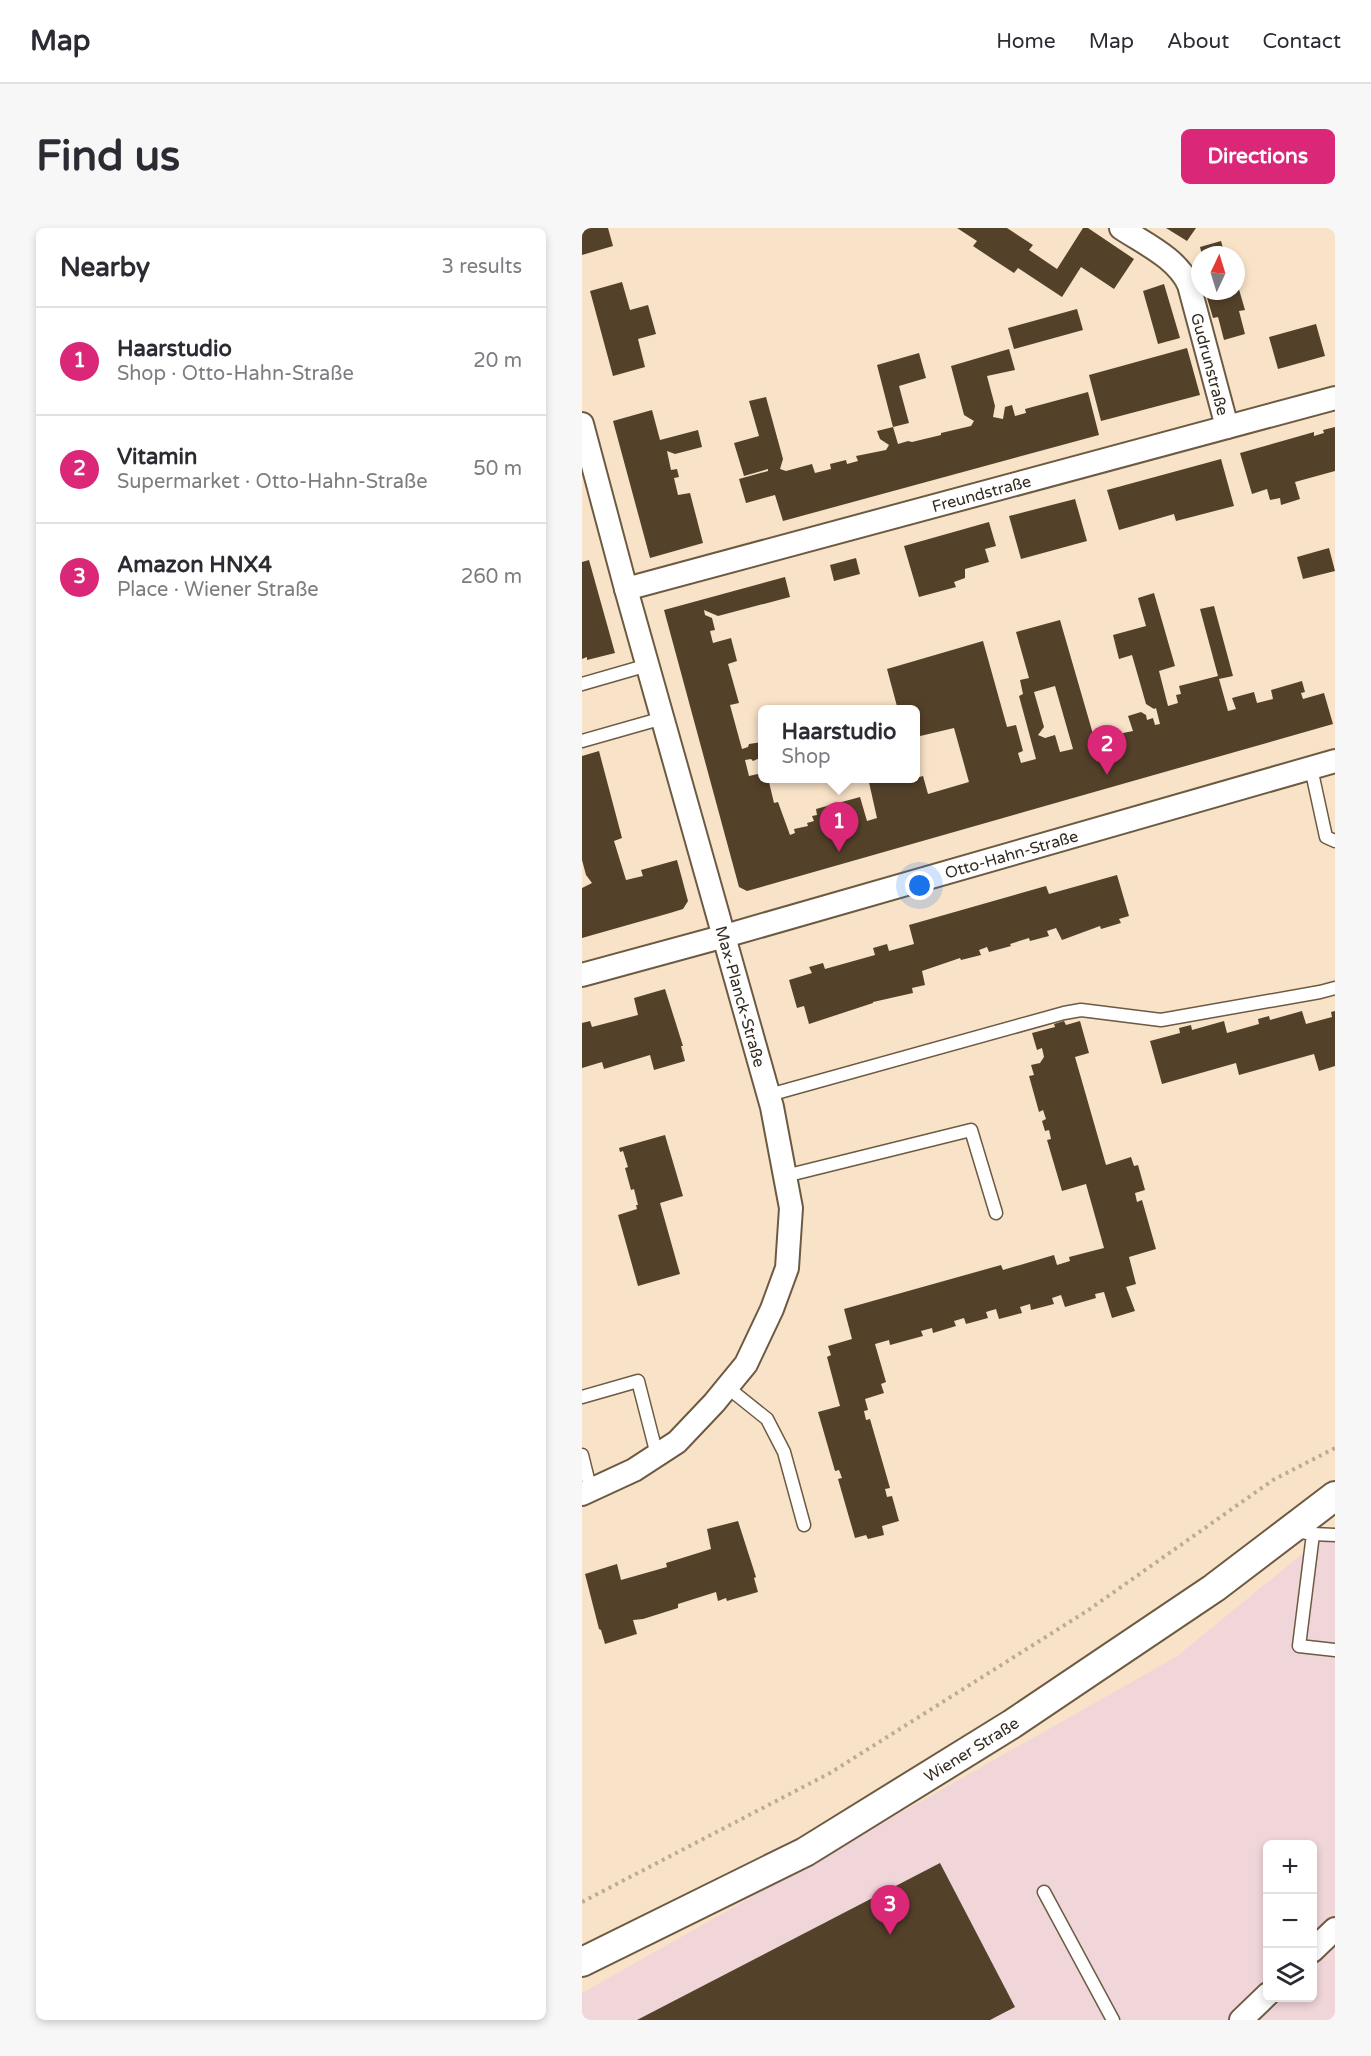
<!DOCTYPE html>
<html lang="en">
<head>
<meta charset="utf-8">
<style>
	:root { --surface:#fff; --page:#f7f7f7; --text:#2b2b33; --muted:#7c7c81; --line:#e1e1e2; --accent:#db2777 }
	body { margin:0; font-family:"Varela Round",sans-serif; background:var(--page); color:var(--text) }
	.controls { position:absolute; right:18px; bottom:18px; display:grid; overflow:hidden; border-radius:9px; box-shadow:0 3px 9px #0003 }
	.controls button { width:54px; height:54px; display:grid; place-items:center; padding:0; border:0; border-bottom:2px solid var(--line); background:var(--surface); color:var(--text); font:30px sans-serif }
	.compass { position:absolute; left:609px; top:18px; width:54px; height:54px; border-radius:50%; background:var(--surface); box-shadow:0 3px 9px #0003; rotate:4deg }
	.you { position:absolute; left:338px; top:658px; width:21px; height:21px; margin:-15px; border:4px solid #fff; border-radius:50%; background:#1a73e8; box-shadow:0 0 0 9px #1a73e833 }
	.badge { display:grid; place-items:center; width:39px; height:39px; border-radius:50%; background:var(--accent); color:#fff; font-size:20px; font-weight:700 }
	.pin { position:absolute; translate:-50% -50px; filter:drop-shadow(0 2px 3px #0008) }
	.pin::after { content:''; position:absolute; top:32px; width:21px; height:18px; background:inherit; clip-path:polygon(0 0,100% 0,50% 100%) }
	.popup { position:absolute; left:176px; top:477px; width:162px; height:78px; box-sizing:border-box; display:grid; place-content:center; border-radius:9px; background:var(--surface); filter:drop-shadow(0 2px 4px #0005); font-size:20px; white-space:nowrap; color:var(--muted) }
	.popup b { font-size:22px; color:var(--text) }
	.popup::after { content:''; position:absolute; left:50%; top:100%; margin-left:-12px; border:12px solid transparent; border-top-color:var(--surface) }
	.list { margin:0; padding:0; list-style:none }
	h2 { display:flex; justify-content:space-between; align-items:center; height:78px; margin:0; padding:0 24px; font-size:26px }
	h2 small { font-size:20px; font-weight:400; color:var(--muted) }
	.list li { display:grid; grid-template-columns:39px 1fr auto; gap:18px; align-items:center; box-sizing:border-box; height:108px; padding:0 24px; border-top:2px solid var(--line) }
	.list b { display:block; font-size:22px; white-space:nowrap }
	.list p { margin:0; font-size:20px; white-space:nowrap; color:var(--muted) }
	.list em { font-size:20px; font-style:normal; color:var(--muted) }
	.icon { flex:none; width:33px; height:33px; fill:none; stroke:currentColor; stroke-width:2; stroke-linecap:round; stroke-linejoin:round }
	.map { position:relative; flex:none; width:753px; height:1792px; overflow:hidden; border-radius:9px }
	header { display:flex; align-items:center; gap:36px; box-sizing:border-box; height:84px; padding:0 30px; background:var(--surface); border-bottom:2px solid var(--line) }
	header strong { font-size:28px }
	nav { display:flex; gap:33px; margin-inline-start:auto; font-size:21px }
	.intro { display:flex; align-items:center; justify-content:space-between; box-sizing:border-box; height:144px; padding:0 36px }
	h1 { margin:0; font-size:42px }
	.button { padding:15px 27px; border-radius:9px; background:var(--accent); color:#fff; font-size:21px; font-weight:700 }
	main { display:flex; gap:36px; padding:0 36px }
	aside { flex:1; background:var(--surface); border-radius:9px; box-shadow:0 3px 9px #0003 }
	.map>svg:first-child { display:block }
</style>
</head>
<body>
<header>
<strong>Map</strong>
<nav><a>Home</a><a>Map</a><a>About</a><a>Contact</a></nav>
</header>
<div class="intro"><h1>Find us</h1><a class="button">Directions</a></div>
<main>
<aside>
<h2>Nearby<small>3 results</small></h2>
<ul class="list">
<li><span class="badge">1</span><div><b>Haarstudio</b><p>Shop · Otto-Hahn-Straße</p></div><em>20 m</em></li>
<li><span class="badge">2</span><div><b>Vitamin</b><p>Supermarket · Otto-Hahn-Straße</p></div><em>50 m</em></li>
<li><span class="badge">3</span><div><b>Amazon HNX4</b><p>Place · Wiener Straße</p></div><em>260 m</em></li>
</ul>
</aside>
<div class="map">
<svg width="753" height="1792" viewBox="0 0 753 1792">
	<rect width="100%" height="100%" fill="#f9e3c8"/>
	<path fill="#f0d5d9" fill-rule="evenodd" d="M 753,1299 L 753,1792 L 0,1792 L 0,1765 L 594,1429 ZM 686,1616 L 730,1616 L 730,1770 L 686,1770 Z"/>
	<g fill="#53412a" fill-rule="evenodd">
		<path d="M 0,0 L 26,0 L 31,18 L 0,27 Z"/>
		<path d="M 375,0 L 425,0 L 451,17 L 447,22 L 475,41 L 501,0 L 506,0 L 552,31 L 532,61 L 499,39 L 480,69 L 436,40 L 432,45 L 412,32 L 391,18 L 395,13 Z"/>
		<path d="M 584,0 L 614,0 L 605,13 Z"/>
		<path d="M 639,13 L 643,27 L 620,27 L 618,19 Z"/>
		<path d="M 654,51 L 663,82 L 657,83 L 663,106 L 642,112 L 636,89 L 631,90 L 623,63 L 654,63 Z"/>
		<path d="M 40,54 L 48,82 L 66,77 L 74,106 L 56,111 L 63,139 L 31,148 L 8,63 Z"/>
		<path d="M 582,56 L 598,110 L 576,116 L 561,63 Z"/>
		<path d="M 495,81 L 501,102 L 432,121 L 426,100 Z"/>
		<path d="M 734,96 L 743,128 L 696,141 L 687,109 Z"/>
		<path d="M 605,120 L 618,167 L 519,193 L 507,147 Z"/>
		<path d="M 427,121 L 433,142 L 405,148 L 413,178 L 411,189 L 421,191 L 423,179 L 430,177 L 433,188 L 444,185 L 443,181 L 506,164 L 517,207 L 201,293 L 193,267 L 164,275 L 157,251 L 186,243 L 186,241 L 162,248 L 152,215 L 177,208 L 167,173 L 184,169 L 201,231 L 198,241 L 204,243 L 230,236 L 233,245 L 249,241 L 248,236 L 264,232 L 265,236 L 276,233 L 274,228 L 304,222 L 307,217 L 298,211 L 295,203 L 311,199 L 316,216 L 326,213 L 330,214 L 359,207 L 359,205 L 389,198 L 392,193 L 382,187 L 369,138 Z"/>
		<path d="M 337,125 L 344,150 L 317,158 L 327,195 L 311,199 L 295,137 Z"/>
		<path d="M 70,182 L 78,212 L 116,202 L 120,219 L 93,226 L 85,223 L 89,242 L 95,241 L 97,249 L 92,250 L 96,267 L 108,265 L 121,315 L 68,330 L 31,193 Z"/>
		<path d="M 753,199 L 753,243 L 713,254 L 718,271 L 699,277 L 698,270 L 688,272 L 685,261 L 670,266 L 658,225 L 732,204 L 732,208 L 742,205 L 741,202 Z"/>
		<path d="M 639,231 L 652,278 L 594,293 L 592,286 L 537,302 L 525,262 Z"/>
		<path d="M 493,271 L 505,313 L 439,331 L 427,288 Z"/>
		<path d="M 407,294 L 414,318 L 403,321 L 407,334 L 383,341 L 383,350 L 372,354 L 374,359 L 337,369 L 322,318 Z"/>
		<path d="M 747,320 L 753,343 L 721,351 L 715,329 Z"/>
		<path d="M 274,330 L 278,346 L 252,353 L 248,337 Z"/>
		<path d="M 7,332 L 33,425 L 5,432 L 5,429 L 0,431 L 0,334 Z"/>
		<path d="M 203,349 L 208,369 L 136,388 L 122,382 L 123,387 L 130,390 L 133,402 L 128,403 L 131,415 L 149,410 L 155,433 L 146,436 L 157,475 L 148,477 L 160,521 L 166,519 L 167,516 L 180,514 L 180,529 L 171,533 L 169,531 L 163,532 L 167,548 L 180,545 L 180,550 L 186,550 L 192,575 L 196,574 L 208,607 L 213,605 L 212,601 L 226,598 L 225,595 L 232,593 L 230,588 L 235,587 L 234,581 L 278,569 L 285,593 L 295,590 L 286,550 L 330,551 L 341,548 L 346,566 L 387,554 L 372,500 L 334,509 L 334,482 L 316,482 L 305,441 L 401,413 L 425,499 L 434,497 L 441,523 L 436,525 L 439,535 L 454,531 L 437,468 L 441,466 L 438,452 L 447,450 L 434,404 L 478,392 L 511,506 L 508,507 L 510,512 L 529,506 L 533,518 L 543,515 L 541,505 L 551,503 L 546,488 L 559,484 L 564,487 L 565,492 L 571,490 L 573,497 L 578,496 L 574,480 L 572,481 L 564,476 L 550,427 L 537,431 L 531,407 L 564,398 L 556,370 L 572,365 L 593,438 L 577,443 L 586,478 L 596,475 L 594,467 L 599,466 L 597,458 L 636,448 L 618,381 L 632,378 L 651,448 L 637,451 L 646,483 L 654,481 L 650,470 L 672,464 L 675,475 L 691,471 L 689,462 L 720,453 L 723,464 L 719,465 L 721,471 L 742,465 L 751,496 L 165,663 L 157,659 L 82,382 ZM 473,458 L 491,521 L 478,524 L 473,507 L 463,510 L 456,507 L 462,499 L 452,464 Z"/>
		<path d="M 17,523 L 40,610 L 32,613 L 44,652 L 61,648 L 59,642 L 95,632 L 106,673 L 101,681 L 88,685 L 0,710 L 0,660 L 10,655 L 4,647 L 0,632 L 0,528 Z"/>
		<path d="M 535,647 L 547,688 L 537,691 L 539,695 L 519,701 L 518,698 L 480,712 L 474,700 L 465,703 L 467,708 L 448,713 L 447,710 L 428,716 L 429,718 L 407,724 L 405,719 L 397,722 L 399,727 L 379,732 L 378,730 L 340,743 L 343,757 L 330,760 L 331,765 L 291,774 L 291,775 L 227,796 L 222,778 L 215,780 L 207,752 L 230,745 L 227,739 L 241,735 L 243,741 L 293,727 L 291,720 L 305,716 L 307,723 L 332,716 L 327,697 L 464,658 L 467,666 Z"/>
		<path d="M 83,761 L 101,818 L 99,818 L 103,833 L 72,842 L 68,827 L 22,841 L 20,834 L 0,840 L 0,795 L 8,793 L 10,799 L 56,787 L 52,770 Z"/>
		<path d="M 720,783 L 724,796 L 750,789 L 749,784 L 753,783 L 753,838 L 737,843 L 732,826 L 657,847 L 654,835 L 580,856 L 568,813 L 598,805 L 597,800 L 609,797 L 610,802 L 642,793 L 645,805 L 677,796 L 676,791 L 687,788 L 688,792 Z"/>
		<path d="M 482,793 L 484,797 L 498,793 L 507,825 L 493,829 L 524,937 L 549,929 L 552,938 L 556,937 L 563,962 L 553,965 L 555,974 L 560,972 L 574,1021 L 547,1029 L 554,1056 L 544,1059 L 553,1083 L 530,1090 L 522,1064 L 513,1066 L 514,1070 L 483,1079 L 479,1067 L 470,1070 L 472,1076 L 449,1082 L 448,1076 L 438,1079 L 440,1085 L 417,1091 L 414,1081 L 404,1084 L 406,1090 L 384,1096 L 382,1090 L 372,1093 L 374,1098 L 351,1105 L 350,1100 L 339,1103 L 341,1108 L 308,1117 L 307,1112 L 293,1116 L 304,1154 L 299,1156 L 302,1165 L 283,1171 L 286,1182 L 282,1183 L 284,1192 L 288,1191 L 308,1260 L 303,1261 L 305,1269 L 310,1268 L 317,1293 L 300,1298 L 302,1307 L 286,1311 L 284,1307 L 273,1310 L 256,1251 L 260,1250 L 257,1242 L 253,1243 L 236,1184 L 258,1178 L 245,1129 L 249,1127 L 246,1118 L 270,1111 L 262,1081 L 419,1037 L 421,1042 L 472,1027 L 475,1037 L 488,1033 L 487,1029 L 522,1020 L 504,956 L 480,963 L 465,912 L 469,911 L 467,902 L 463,903 L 460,893 L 464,891 L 461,882 L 457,884 L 447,848 L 452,847 L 449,837 L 458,835 L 462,829 L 460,820 L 455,822 L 450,805 L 473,799 L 472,796 Z"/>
		<path d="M 83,907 L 101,968 L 78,975 L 98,1046 L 56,1058 L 36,987 L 55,981 L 54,977 L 56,977 L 52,961 L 49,962 L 43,940 L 46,939 L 41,923 L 38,924 L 37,920 Z"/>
		<path d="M 156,1293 L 174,1349 L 172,1350 L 176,1364 L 145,1373 L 144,1370 L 136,1373 L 134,1364 L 96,1376 L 96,1380 L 61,1391 L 51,1392 L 55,1406 L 23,1416 L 19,1402 L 17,1401 L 3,1346 L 35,1336 L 39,1352 L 85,1339 L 84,1335 L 129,1321 L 125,1301 Z"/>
		<path d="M 358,1635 L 433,1779 L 408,1792 L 55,1792 Z"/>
	</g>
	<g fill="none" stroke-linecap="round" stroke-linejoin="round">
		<g stroke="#6d5a43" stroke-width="15">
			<g id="service">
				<path d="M 0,456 L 66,437"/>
				<path d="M 0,513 L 81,490"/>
				<path d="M 729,540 L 744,609 L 753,613"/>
				<path d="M 187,867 L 482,785 L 499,782 L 579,792 L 738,764 L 753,760"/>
				<path d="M 203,948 L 389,902 L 414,985"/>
				<path d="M 145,1159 L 185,1191 L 202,1224 L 222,1297"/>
				<path d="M 0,1169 L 56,1153 L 75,1227"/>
				<path d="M 0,1227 L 9,1263"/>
				<path d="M 714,1303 L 731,1306 L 717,1418 L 753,1422"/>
				<path d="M 731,1306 L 753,1307"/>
				<path d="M 462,1664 L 531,1792"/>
			</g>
		</g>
		<g stroke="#6d5a43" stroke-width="26">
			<g id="minor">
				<path id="s1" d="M 539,0 C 563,16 595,30 607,57 L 645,199"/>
				<path id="s2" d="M 0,196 L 44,361 L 190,879 L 209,980 L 205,1040 L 190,1081 L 164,1136 L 132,1175 L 95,1214 L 52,1242 L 0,1266"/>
				<path id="s3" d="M 44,361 L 753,170"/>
				<path id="s4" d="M 0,747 L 143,708 L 753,533"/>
				<path d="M 730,1723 L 753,1701"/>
				<path d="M 659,1792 L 686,1766"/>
			</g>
		</g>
		<g stroke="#6d5a43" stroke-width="32">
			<g id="tertiary">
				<path id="s5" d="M 0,1734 L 223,1624 L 430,1496 L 632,1360 L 753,1268"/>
			</g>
		</g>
		<path stroke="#bdab95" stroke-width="4" stroke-dasharray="3 4.5" stroke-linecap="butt" d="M 0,1674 L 248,1545 L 505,1383 L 691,1252 L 753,1220"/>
		<use href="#service" stroke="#fff" stroke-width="12"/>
		<use href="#minor" stroke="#fff" stroke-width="22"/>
		<use href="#tertiary" stroke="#fff" stroke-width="28"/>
	</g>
	<g text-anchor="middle" stroke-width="6" stroke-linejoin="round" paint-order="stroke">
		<g font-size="16" fill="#332a20" stroke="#fff">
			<text dy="6" stroke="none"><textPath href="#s1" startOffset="172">Gudrunstraße</textPath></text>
			<text dy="6" stroke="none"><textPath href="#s3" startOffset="368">Freundstraße</textPath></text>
			<text dy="6" stroke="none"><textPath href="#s4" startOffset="446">Otto-Hahn-Straße</textPath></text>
			<text dy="6" stroke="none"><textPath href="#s2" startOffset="594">Max-Planck-Straße</textPath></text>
			<text dy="6" stroke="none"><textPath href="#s5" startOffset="444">Wiener Straße</textPath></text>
		</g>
	</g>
</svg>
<div class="controls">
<button>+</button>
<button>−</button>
<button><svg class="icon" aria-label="layers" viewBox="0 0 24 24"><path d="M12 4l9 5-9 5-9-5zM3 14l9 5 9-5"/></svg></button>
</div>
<svg class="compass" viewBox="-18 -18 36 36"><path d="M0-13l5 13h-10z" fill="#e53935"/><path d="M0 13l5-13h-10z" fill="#7c7c81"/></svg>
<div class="you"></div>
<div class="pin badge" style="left:257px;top:624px">1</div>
<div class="popup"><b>Haarstudio</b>Shop</div>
<div class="pin badge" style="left:525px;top:547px">2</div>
<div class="pin badge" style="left:308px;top:1707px">3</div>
</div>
</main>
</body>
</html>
